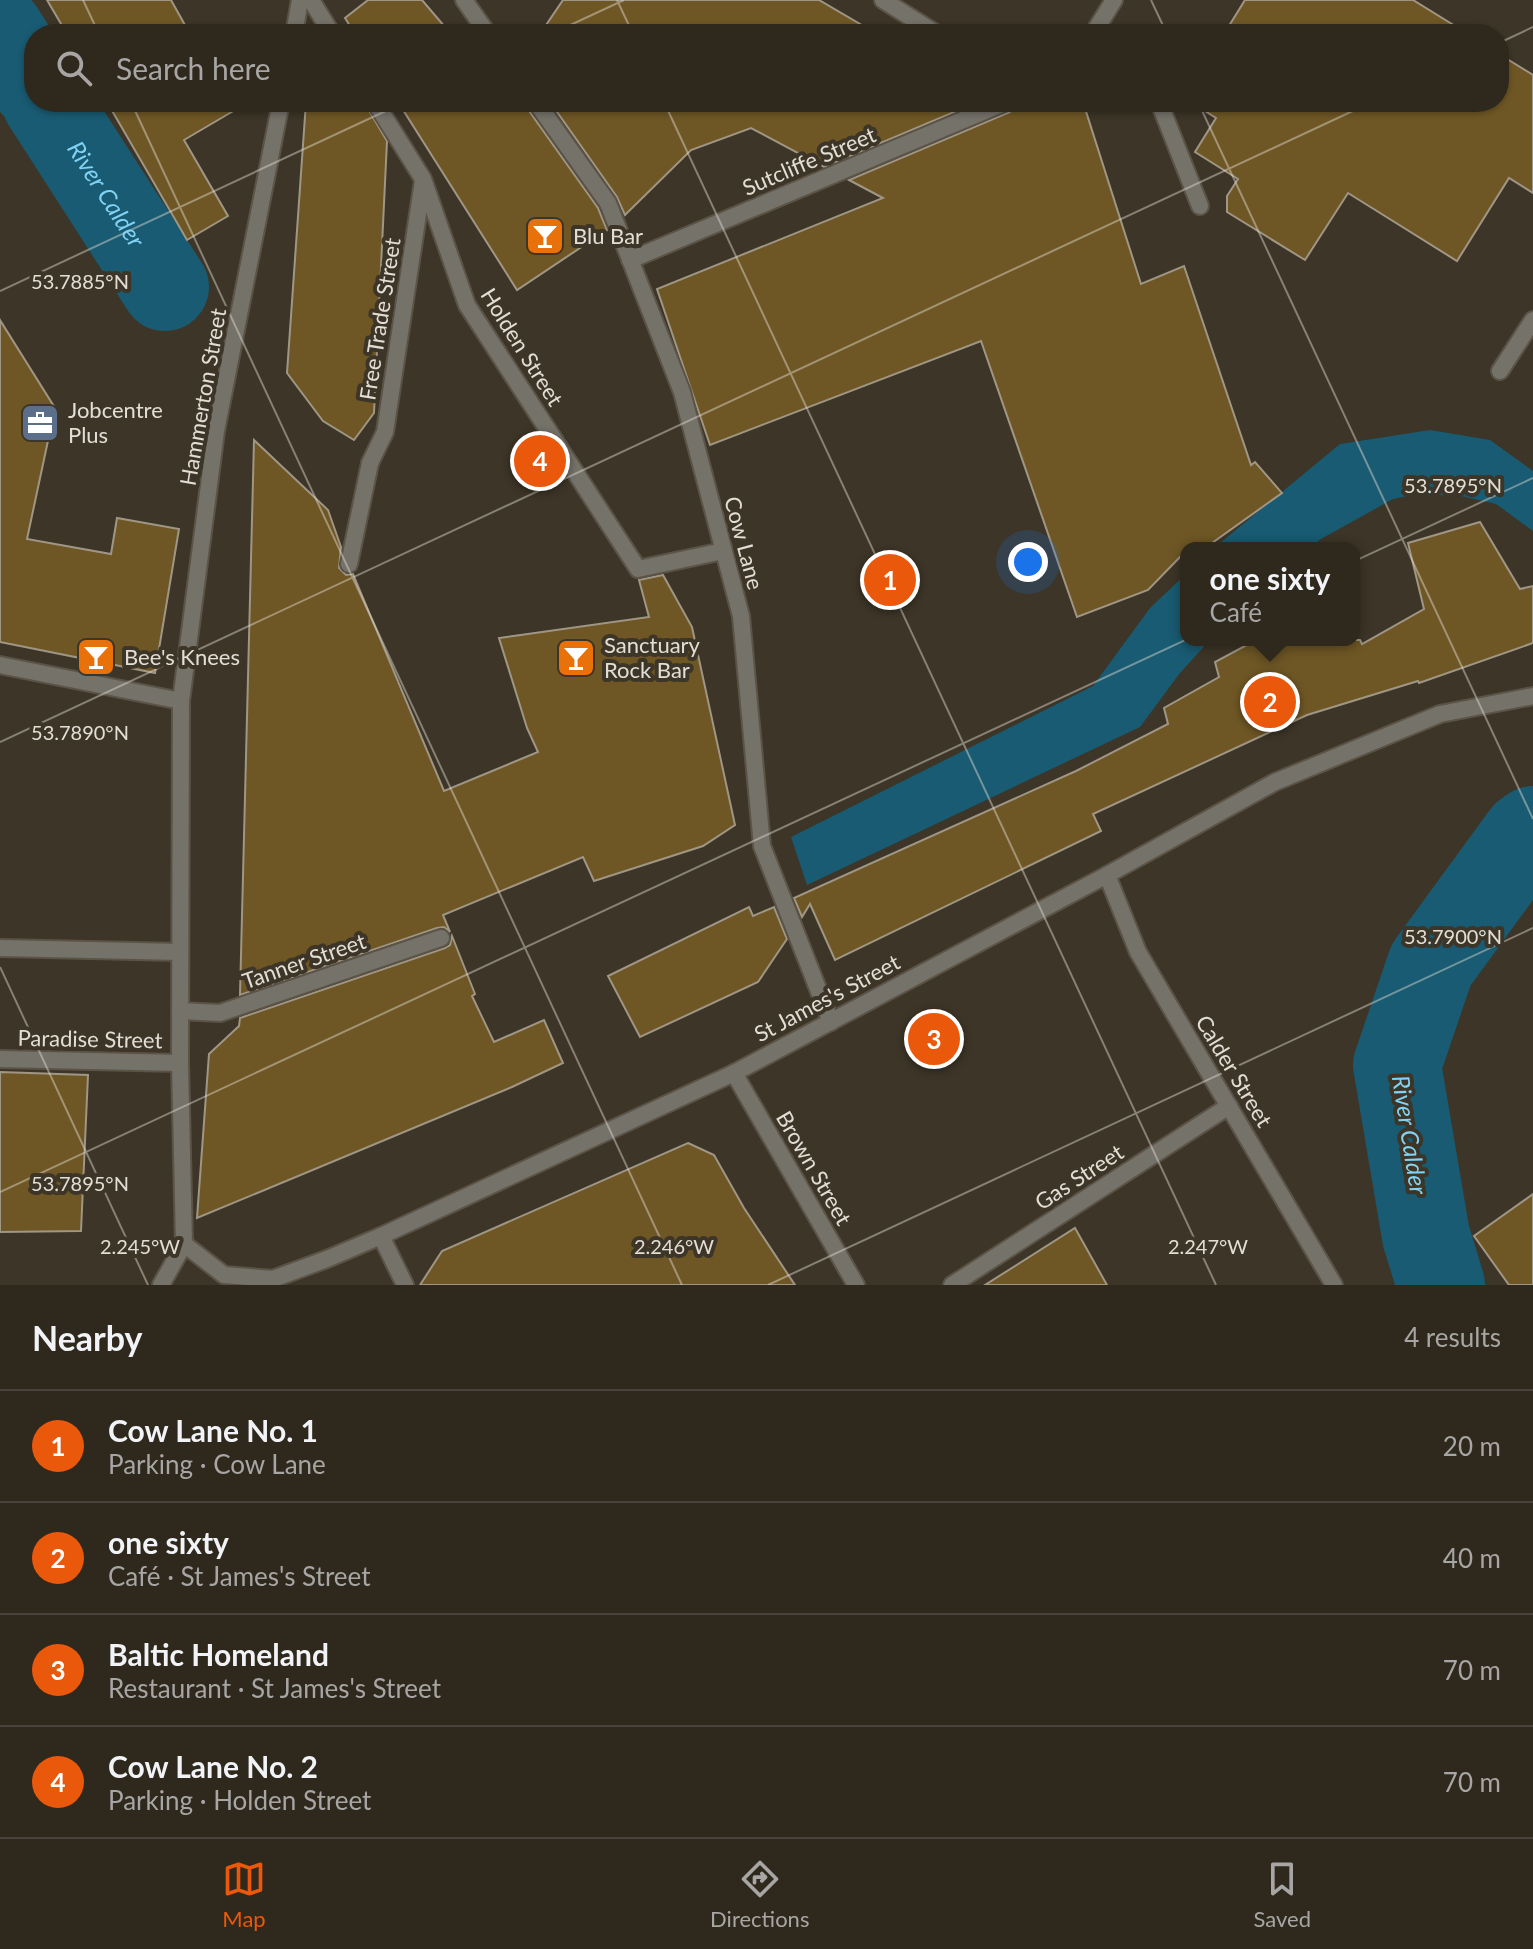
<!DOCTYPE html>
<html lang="en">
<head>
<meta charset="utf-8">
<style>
	:root { --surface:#2e281d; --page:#363026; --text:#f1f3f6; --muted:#a7a6a4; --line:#49443b; --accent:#ea580c }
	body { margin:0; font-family:Lato,sans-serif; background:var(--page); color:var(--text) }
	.you { position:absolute; left:1028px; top:562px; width:28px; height:28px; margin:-20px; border:6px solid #fff; border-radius:50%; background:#1a73e8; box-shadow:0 0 0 12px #1a73e833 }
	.badge { display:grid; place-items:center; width:52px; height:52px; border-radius:50%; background:var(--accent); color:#fff; font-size:26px; font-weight:700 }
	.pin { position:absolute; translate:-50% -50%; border:4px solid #fff; box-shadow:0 2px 8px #0006 }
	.popup { position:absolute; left:1180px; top:542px; width:180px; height:104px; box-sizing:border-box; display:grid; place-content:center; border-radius:16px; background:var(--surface); filter:drop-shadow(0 2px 6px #0005); font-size:26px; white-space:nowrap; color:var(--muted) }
	.popup b { font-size:30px; color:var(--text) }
	.popup::after { content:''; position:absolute; left:50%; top:100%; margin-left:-16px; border:16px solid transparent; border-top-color:var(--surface) }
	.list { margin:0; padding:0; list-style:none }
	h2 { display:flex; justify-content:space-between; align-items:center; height:104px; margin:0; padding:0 32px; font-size:34px }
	h2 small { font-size:26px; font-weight:400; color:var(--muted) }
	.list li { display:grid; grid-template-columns:52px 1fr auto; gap:24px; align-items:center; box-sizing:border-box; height:112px; padding:0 32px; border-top:2px solid var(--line) }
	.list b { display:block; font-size:30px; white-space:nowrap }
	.list p { margin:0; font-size:26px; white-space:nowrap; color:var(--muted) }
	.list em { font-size:26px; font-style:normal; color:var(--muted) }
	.icon { flex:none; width:44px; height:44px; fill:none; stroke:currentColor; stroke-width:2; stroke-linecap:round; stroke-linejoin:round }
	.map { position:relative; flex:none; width:1533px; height:1285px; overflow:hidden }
	.search { position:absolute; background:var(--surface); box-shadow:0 2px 6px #0004; left:24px; right:24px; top:24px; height:88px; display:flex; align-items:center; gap:20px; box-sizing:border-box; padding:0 28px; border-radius:32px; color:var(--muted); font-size:30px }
	.sheet { height:552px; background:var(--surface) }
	nav { display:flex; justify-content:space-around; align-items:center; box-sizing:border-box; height:112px; border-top:2px solid var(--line); background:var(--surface); font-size:22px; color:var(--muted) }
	nav a { display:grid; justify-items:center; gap:4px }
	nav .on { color:var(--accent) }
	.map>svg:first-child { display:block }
</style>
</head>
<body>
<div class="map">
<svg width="1533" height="1285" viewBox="0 0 1533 1285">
	<rect width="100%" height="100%" fill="#3d3527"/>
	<g fill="#195b72">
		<path d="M 1430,430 L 1490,440 L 1533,471 L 1533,531 L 1496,504 L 1461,496 L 1417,494 L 1393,499 L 1321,539 L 1309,548 L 1214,548 L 1340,444 Z"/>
		<path d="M 1186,574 L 1186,640 L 1210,640 L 1180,673 L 1140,727 L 807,885 L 791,837 L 1093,686 L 1150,608 Z"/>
	</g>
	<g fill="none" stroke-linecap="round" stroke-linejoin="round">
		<g stroke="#195b72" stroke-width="88">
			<path d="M 0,31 L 34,84"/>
			<path id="s1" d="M 46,102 L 165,287"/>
			<path d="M 1441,1285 L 1426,1236 L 1397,1065 L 1431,965 L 1526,835 L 1533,830"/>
		</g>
	</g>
	<g fill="#6f5725" stroke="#9f9685" stroke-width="2">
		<path d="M 47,0 L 171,0 L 190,34 L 67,34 Z"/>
		<path d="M 368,0 L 422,0 L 451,34 L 355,34 L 345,18 Z"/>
		<path d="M 563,0 L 819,0 L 877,34 L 540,34 Z"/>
		<path d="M 1245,0 L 1413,0 L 1468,34 L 1224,34 Z"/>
		<path d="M 1499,54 L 1533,75 L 1533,193 L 1509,178 L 1457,261 L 1348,193 L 1305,260 L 1227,212 L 1227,196 L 1238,179 L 1195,152 L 1216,118 L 1191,102 L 1499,102 Z"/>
		<path d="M 107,102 L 230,102 L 235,110 L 184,140 L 228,216 L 187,240 Z"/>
		<path d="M 306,102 L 364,102 L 387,141 L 374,413 L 354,440 L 323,421 L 287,373 Z"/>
		<path d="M 398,102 L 525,102 L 527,108 L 598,208 L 607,230 L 517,290 Z"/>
		<path d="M 550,102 L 978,102 L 824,167 L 751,128 L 691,150 L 625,215 L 617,197 Z"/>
		<path d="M 1017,102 L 1083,102 L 1141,284 L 1184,266 L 1251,465 L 1255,462 L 1282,493 L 1205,548 L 1186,548 L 1186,559 L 1182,555 L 1148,590 L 1077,617 L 981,341 L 710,445 L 657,289 L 883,198 L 849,180 L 1010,112 Z"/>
		<path d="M 0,320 L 55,408 L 27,539 L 111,554 L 117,518 L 179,529 L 155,673 L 0,642 Z"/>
		<path d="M 254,440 L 328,510 L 341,547 L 339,568 L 346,575 L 353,574 L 444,791 L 538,752 L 527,728 L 499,638 L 649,617 L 639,580 L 663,575 L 692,627 L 735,825 L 703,846 L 594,881 L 583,857 L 443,915 L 450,932 L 444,927 L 437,928 L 240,995 Z"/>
		<path d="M 1480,522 L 1520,589 L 1533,586 L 1533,643 L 1419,683 L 1418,681 L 1307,715 L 1093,814 L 1101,831 L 835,960 L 810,904 L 802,917 L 794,898 L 1076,771 L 1168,724 L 1164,708 L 1219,677 L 1215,662 L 1256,640 L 1360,640 L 1362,644 L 1424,609 L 1408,543 Z"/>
		<path d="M 749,907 L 753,916 L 774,907 L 787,939 L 758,982 L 640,1037 L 608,976 Z"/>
		<path d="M 452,936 L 475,994 L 472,996 L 494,1042 L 544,1020 L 563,1063 L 512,1087 L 197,1218 L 209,1054 L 239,1026 L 240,1018 L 445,948 L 450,945 Z"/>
		<path d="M 0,1072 L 88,1075 L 81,1231 L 0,1232 Z"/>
		<path d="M 688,1143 L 714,1155 L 744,1208 L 795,1285 L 420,1285 L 442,1251 Z"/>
		<path d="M 1533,1194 L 1533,1285 L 1509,1285 L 1474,1236 Z"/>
		<path d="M 1075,1228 L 1107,1285 L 985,1285 Z"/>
	</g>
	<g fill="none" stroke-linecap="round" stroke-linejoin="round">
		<g stroke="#5b5346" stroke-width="20">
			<g id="service">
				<path d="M 1159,102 L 1200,206"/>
				<path d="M 1500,371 L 1533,320"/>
				<path d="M 349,564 L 370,463"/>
				<path d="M 0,948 L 180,952"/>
			</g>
		</g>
		<g stroke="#5b5346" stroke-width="20">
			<path id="pedestrian" d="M 161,1285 L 184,1244"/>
		</g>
		<g stroke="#5b5346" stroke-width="20">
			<g id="minor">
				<path d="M 311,0 L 332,34"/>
				<path d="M 464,0 L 488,34"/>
				<path d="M 883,0 L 937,34"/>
				<path d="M 294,34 L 300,0"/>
				<path d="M 1093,34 L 1114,0"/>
				<path d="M 281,102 L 216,431 L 181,701 L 180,1063 L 184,1244 L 224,1275 L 273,1279 L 327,1259 L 381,1236 L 734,1073 L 1107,875 L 1275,782 L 1440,714 L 1533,696"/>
				<path d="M 375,102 L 423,179 L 467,305 L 638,569 L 723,551"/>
				<path d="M 536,102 L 608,203 L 682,392 L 741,616 L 762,846 L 831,1022"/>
				<path d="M 630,260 L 1006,102"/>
				<path d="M 370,463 L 385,432 L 423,181"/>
				<path d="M 0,665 L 181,701"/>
				<path d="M 1107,875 L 1138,952 L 1334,1285"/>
				<path d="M 180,1011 L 220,1013 L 441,938"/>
				<path d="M 0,1059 L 180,1063"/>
				<path d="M 734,1073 L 856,1285"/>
				<path d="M 381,1236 L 405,1285"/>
				<path d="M 952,1285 L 1229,1106"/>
			</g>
		</g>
		<use href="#service" stroke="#75726a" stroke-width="16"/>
		<use href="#pedestrian" stroke="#75726a" stroke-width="16"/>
		<use href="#minor" stroke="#75726a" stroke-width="16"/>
	</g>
	<path fill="none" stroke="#e3ded5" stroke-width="2" stroke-opacity="0.45" d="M 83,0 L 99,34M 617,0 L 633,34M 1151,0 L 1167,34M 551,34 L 624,0M 1499,43 L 1533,27M 131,102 L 682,1285M 664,102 L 1216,1285M 1198,102 L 1533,819M 0,291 L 405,102M 0,742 L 1372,102M 0,967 L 148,1285M 0,1192 L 1533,478M 768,1285 L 1533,928"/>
	<defs>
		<g id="bar-square" transform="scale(2)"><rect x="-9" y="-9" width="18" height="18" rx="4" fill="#e8710a" stroke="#3d3527"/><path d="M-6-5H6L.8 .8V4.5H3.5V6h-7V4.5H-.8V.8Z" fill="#fff"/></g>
		<g id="office-square" transform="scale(2)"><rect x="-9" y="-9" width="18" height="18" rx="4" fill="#5c6f8a" stroke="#3d3527"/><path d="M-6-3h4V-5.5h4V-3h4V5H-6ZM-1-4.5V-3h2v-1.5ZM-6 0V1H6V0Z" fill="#fff"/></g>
	</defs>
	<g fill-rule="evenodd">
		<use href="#bar-square" x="545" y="236"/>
		<use href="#office-square" x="40" y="423"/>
		<use href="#bar-square" x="96" y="657"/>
		<use href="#bar-square" x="576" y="658"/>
	</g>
	<g text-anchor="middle" stroke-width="8" stroke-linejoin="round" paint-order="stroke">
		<g font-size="22" fill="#e3ded5" stroke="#3d3527">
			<text transform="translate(809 161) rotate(-23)" y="8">Sutcliffe Street</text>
			<text transform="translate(380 319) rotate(-81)" y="8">Free Trade Street</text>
			<text transform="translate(522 347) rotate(58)" y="8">Holden Street</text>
			<text transform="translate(203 397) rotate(-80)" y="8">Hammerton Street</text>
			<text transform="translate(744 543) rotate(75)" y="8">Cow Lane</text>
			<text transform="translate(304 961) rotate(-19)" y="8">Tanner Street</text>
			<text transform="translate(827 998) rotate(-28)" y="8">St James's Street</text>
			<text transform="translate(90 1039) rotate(1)" y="8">Paradise Street</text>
			<text transform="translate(1234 1071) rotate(59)" y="8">Calder Street</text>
			<text transform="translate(814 1168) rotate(60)" y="8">Brown Street</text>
			<text transform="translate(1079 1177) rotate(-33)" y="8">Gas Street</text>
		</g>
		<g font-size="22" fill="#e3ded5" stroke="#3d3527" text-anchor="start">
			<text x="573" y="244">Blu Bar</text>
			<text x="68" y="418">Jobcentre<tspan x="68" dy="25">Plus</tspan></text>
			<text x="604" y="653">Sanctuary<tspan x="604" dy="25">Rock Bar</tspan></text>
			<text x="124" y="665">Bee's Knees</text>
		</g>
		<g font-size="24" font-style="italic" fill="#81d2f3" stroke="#3d3527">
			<text dy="8" stroke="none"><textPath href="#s1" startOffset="110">River Calder</textPath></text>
			<text transform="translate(1409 1135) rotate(81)" y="8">River Calder</text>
		</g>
	</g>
	<g font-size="20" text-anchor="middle" fill="#e3ded5" stroke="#3d3527" stroke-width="8" stroke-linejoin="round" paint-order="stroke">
		<text x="80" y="289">53.7885°N</text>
		<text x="1453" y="493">53.7895°N</text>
		<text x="80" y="740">53.7890°N</text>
		<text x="1453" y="944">53.7900°N</text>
		<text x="80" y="1191">53.7895°N</text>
		<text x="140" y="1254">2.245°W</text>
		<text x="674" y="1254">2.246°W</text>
		<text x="1208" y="1254">2.247°W</text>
	</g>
</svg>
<div class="you"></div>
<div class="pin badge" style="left:890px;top:580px">1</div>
<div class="pin badge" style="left:1270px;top:702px">2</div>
<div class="popup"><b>one sixty</b>Café</div>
<div class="pin badge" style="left:934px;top:1039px">3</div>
<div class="pin badge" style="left:540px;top:461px">4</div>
<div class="search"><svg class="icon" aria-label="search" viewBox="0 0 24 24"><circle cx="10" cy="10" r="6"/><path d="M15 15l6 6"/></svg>Search here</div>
</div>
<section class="sheet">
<h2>Nearby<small>4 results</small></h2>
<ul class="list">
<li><span class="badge">1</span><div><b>Cow Lane No. 1</b><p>Parking · Cow Lane</p></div><em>20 m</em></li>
<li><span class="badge">2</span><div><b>one sixty</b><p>Café · St James's Street</p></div><em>40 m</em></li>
<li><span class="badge">3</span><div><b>Baltic Homeland</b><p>Restaurant · St James's Street</p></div><em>70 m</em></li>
<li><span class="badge">4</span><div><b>Cow Lane No. 2</b><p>Parking · Holden Street</p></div><em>70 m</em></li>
</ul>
</section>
<nav>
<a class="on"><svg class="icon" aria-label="map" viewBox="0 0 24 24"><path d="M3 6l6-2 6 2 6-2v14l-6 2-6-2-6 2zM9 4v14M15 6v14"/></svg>Map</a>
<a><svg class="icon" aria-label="directions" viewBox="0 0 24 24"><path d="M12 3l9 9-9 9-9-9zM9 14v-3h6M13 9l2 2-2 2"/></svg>Directions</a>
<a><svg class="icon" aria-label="saved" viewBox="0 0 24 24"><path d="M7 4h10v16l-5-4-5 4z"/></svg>Saved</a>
</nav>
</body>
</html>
